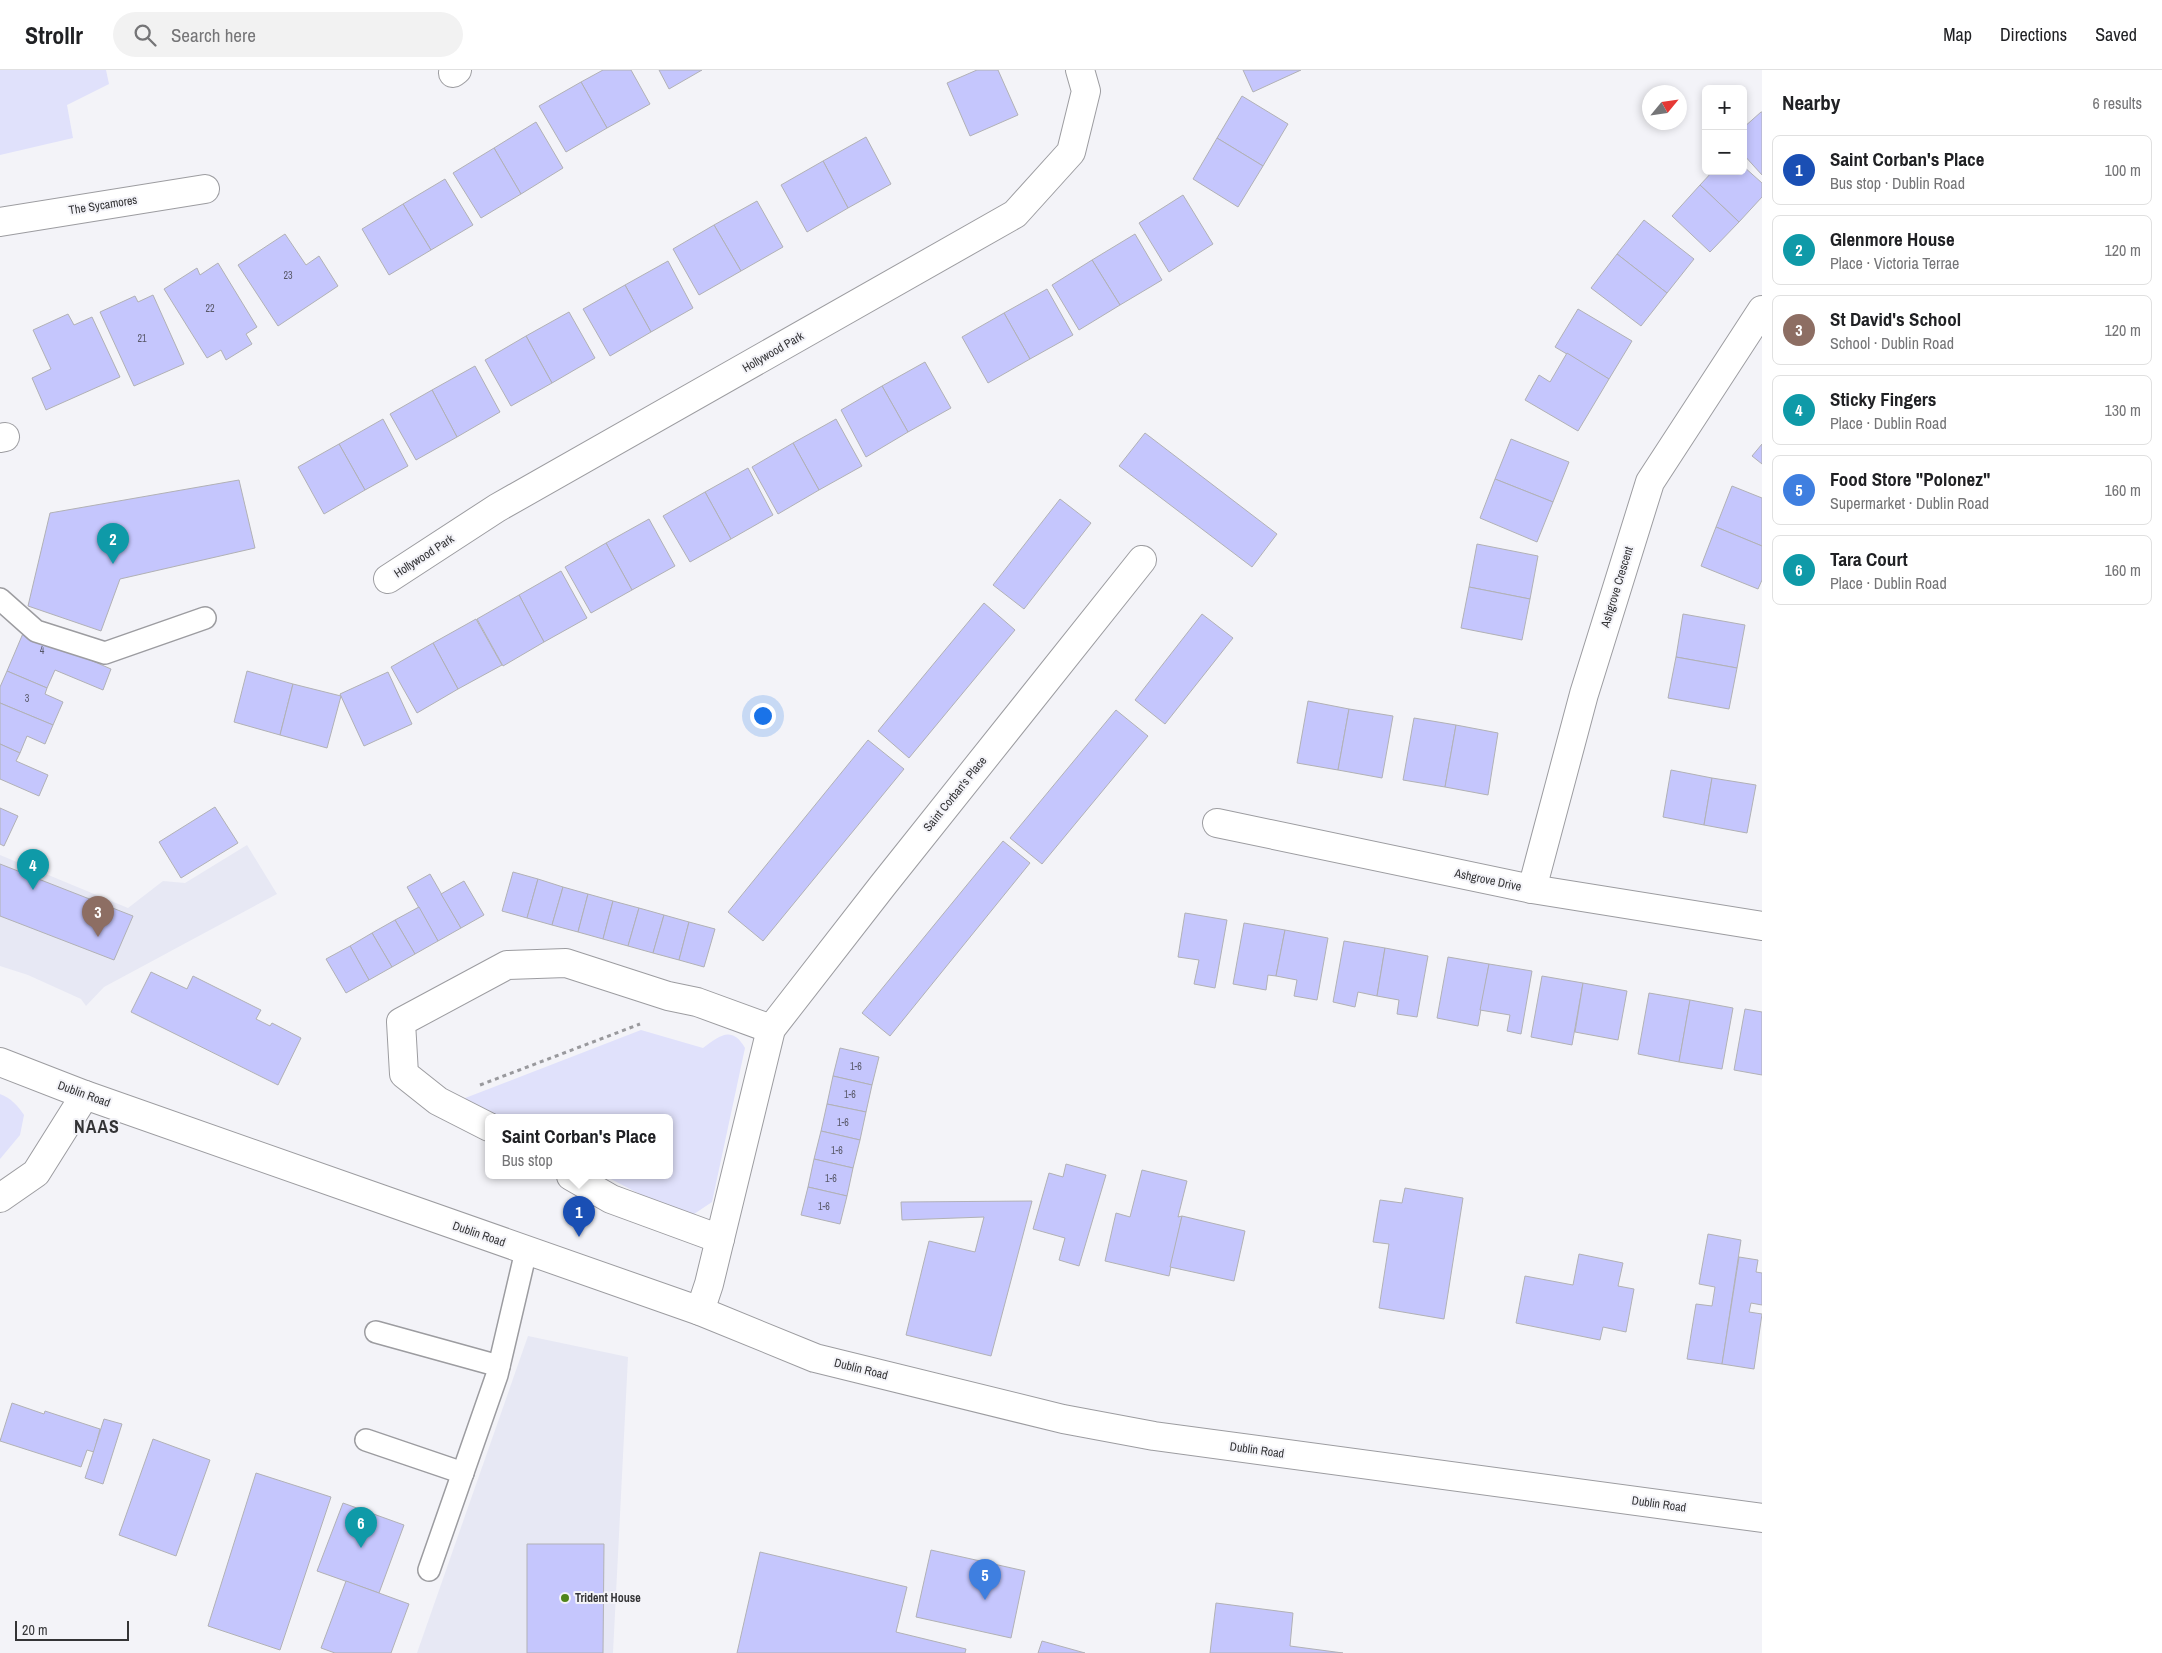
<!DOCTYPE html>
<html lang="en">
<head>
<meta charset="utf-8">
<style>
	:root { --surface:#fff; --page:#f2f2f2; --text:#202124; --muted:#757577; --line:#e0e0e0; --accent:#0f766e }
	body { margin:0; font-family:"Archivo Narrow",sans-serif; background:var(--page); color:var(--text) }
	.controls { position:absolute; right:15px; top:15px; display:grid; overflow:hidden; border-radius:8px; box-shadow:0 2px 8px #0003 }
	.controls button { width:45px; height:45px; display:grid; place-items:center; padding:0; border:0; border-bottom:1px solid var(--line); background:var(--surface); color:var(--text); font:25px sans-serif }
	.compass { position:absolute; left:1642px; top:15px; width:45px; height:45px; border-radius:50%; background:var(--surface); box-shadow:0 2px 8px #0003; rotate:61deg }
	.scale { position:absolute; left:15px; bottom:12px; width:114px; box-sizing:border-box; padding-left:5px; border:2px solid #343436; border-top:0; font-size:14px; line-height:18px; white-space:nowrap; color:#343436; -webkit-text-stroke:4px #f3f3f8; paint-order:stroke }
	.you { position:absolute; left:762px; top:645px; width:18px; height:18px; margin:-12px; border:4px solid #fff; border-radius:50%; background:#1a73e8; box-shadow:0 0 0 8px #1a73e833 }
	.badge { display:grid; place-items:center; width:32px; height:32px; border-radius:50%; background:var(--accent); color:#fff; font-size:16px; font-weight:700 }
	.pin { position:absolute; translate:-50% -41px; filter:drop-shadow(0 1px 2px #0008) }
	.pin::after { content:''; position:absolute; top:26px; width:18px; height:15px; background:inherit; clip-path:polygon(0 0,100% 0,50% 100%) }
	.popup { position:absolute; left:485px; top:1044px; width:188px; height:65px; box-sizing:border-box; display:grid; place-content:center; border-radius:8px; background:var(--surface); filter:drop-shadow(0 1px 4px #0005); font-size:16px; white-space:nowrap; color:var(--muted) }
	.popup b { font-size:19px; color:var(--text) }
	.popup::after { content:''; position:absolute; left:50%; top:100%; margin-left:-10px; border:10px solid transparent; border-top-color:var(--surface) }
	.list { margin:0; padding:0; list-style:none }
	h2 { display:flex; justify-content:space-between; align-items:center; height:65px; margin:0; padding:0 20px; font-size:21px }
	h2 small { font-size:16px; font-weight:400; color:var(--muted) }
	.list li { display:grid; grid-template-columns:32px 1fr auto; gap:15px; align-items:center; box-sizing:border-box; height:70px; margin:0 10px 10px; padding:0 10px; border:1px solid var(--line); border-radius:8px }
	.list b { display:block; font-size:19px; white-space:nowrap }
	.list p { margin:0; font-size:16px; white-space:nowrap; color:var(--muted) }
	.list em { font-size:16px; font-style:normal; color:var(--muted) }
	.icon { flex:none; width:28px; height:28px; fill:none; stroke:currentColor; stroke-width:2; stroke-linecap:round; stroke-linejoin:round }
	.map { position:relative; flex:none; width:1762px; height:1583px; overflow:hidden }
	header { display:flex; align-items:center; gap:30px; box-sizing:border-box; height:70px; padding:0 25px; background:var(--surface); border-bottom:1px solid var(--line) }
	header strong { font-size:24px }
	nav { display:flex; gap:28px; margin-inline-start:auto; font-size:18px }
	.search { width:350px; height:45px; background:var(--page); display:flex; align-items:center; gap:12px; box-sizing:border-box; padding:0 18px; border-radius:28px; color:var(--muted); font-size:19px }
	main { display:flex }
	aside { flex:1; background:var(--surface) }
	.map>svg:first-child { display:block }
</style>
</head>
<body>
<header>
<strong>Strollr</strong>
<div class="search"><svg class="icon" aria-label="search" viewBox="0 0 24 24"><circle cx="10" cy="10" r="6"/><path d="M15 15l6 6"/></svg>Search here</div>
<nav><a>Map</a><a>Directions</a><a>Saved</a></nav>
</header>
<main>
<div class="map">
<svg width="1762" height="1583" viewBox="0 0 1762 1583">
	<rect width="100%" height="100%" fill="#f3f3f8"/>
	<g fill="#e7e8f4">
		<path d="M 247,775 L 277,824 L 104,917 L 86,936 L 81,929 L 28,905 L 0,896 L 0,785 L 128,838 L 163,811 L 185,813 Z"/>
		<path d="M 528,1266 L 628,1287 L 613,1583 L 417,1583 Z"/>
	</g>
	<g fill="#e0e1fb">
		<path d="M 0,0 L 106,0 L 109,14 L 67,35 L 73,68 L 0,85 Z"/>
		<path d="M 641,960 L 703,978 C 719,966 732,955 745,978 L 712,1132 L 694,1144 L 678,1144 L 605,1106 L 669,1106 L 669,1048 L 495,1048 L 460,1030 Z"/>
		<path d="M 0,1024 C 11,1028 18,1036 24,1045 L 20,1065 L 0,1089 Z"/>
	</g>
	<g fill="#c5c6fd" stroke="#b1b1b5">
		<path d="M 603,0 L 631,0 L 650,34 L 607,58 L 581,12 Z"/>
		<path d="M 659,0 L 702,0 L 669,19 Z"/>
		<path d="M 977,0 L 998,0 L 1018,45 L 970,66 L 947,13 Z"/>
		<path d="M 1243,0 L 1301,0 L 1253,22 Z"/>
		<path d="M 581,12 L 607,58 L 566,82 L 539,36 Z"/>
		<path d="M 1242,26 L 1288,54 L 1263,96 L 1217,68 Z"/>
		<path d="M 1761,42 L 1762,42 L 1762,105 L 1743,84 L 1743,58 Z"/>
		<path d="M 536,52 L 563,98 L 521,124 L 494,78 Z"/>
		<path d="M 866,67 L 891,114 L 848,138 L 823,91 Z"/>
		<path d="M 1217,68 L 1263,96 L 1238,137 L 1193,109 Z"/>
		<path d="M 494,78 L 521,124 L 481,148 L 453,103 Z"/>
		<path d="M 823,91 L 848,138 L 807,162 L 781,115 Z"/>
		<path d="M 1743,96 L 1762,113 L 1762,127 L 1739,152 L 1700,115 L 1713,101 L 1743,101 Z"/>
		<path d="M 445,109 L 473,155 L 431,180 L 403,134 Z"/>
		<path d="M 1700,115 L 1739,152 L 1710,182 L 1672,146 Z"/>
		<path d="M 1183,125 L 1213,174 L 1169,202 L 1139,153 Z"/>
		<path d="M 757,131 L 783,177 L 741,201 L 714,155 Z"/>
		<path d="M 403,134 L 431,180 L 389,205 L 362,159 Z"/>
		<path d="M 1644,150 L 1694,189 L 1667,223 L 1617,184 Z"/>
		<path d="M 714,155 L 741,201 L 699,225 L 673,179 Z"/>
		<path d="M 285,164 L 306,195 L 319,186 L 338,216 L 278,256 L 238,195 Z"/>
		<path d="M 1135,164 L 1162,210 L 1120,235 L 1092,190 Z"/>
		<path d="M 1617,184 L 1667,223 L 1641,256 L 1591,218 Z"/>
		<path d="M 1092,190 L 1120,235 L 1079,260 L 1052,215 Z"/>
		<path d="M 668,191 L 693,238 L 651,262 L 625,215 Z"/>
		<path d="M 218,193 L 257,257 L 246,264 L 252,274 L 226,290 L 221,280 L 207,288 L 164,219 L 197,198 L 200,205 Z"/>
		<path d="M 625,215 L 651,262 L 610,286 L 583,239 Z"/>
		<path d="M 1047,219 L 1073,265 L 1030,289 L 1004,243 Z"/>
		<path d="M 153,225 L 184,294 L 134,316 L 100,242 L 135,226 L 138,232 Z"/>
		<path d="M 1578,239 L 1632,271 L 1609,309 L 1555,277 Z"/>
		<path d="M 569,242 L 595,288 L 552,313 L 526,266 Z"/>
		<path d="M 1004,243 L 1030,289 L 988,313 L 962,267 Z"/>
		<path d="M 68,244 L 74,255 L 92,247 L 120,307 L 46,340 L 32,308 L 51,299 L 33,260 Z"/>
		<path d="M 526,266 L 552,313 L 511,336 L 485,290 Z"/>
		<path d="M 1567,283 L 1609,309 L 1578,361 L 1525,330 L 1539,305 L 1550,312 Z"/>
		<path d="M 925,292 L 951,338 L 908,362 L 882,316 Z"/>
		<path d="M 475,296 L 500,342 L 457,367 L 432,320 Z"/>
		<path d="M 882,316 L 908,362 L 866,387 L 841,340 Z"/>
		<path d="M 432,320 L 457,367 L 416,390 L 390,344 Z"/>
		<path d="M 383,349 L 408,396 L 365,420 L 339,374 Z"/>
		<path d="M 836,349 L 862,396 L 819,420 L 793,373 Z"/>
		<path d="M 1145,363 L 1277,464 L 1252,497 L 1119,396 Z"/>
		<path d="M 1511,369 L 1569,392 L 1553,432 L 1495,409 Z"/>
		<path d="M 793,373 L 819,420 L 778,444 L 752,397 Z"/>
		<path d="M 339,374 L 365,420 L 324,444 L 298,397 Z"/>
		<path d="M 1762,374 L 1762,394 L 1752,386 Z"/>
		<path d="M 748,398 L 773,445 L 731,469 L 705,422 Z"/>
		<path d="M 1495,409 L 1553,432 L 1537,472 L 1480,448 Z"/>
		<path d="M 239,410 L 255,478 L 120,509 L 101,561 L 28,536 L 50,443 Z"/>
		<path d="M 1732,416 L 1762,428 L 1762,476 L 1716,457 Z"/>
		<path d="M 705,422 L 731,469 L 690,492 L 663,446 Z"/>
		<path d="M 1060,429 L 1091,453 L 1024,539 L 993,515 Z"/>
		<path d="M 649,449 L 675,496 L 632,520 L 606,473 Z"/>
		<path d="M 1716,457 L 1762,476 L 1762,510 L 1758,519 L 1701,496 Z"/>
		<path d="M 606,473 L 632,520 L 591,543 L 565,497 Z"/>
		<path d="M 1477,474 L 1538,486 L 1530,529 L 1469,517 Z"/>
		<path d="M 561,501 L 587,548 L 544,572 L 519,525 Z"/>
		<path d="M 1469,517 L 1530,529 L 1522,570 L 1461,558 Z"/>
		<path d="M 519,525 L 544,572 L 503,596 L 477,549 Z"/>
		<path d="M 984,533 L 1015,560 L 909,688 L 878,661 Z"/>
		<path d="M 1202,544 L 1233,568 L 1165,654 L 1135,630 Z"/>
		<path d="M 1683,544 L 1745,555 L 1737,598 L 1676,587 Z"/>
		<path d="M 476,549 L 502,595 L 458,619 L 433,573 Z"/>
		<path d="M 24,561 L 111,599 L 103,620 L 55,600 L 47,618 L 7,601 Z"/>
		<path d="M 433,573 L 458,619 L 417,643 L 391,597 Z"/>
		<path d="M 1676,587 L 1737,598 L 1729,639 L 1668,628 Z"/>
		<path d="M 7,601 L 47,618 L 45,624 L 63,632 L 53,655 L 0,633 L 0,617 Z"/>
		<path d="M 247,601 L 293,614 L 280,665 L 234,652 Z"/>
		<path d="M 388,602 L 412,654 L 364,676 L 340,624 Z"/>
		<path d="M 293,614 L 341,626 L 327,678 L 280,665 Z"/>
		<path d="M 1308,631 L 1349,639 L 1338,700 L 1297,693 Z"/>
		<path d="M 0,633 L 53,655 L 45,674 L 27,666 L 20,683 L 0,674 Z"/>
		<path d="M 1349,639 L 1393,646 L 1382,708 L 1338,700 Z"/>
		<path d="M 1116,640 L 1148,666 L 1042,794 L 1010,768 Z"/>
		<path d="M 1414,648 L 1456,655 L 1445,717 L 1403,710 Z"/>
		<path d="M 1456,655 L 1498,663 L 1488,725 L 1445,717 Z"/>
		<path d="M 868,670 L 904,699 L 763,871 L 728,842 Z"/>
		<path d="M 0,674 L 20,683 L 16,691 L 48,705 L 39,726 L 0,709 Z"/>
		<path d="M 1671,700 L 1712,708 L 1704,755 L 1663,747 Z"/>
		<path d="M 1712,708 L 1756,715 L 1747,763 L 1704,755 Z"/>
		<path d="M 215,737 L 238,773 L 181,808 L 159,772 Z"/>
		<path d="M 0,738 L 18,746 L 4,776 L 0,774 Z"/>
		<path d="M 1003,771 L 1030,793 L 890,966 L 862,943 Z"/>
		<path d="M 0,794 L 133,846 L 114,890 L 0,846 Z"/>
		<path d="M 513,802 L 538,809 L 527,848 L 502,841 Z"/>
		<path d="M 430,804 L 461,858 L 438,871 L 407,817 Z"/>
		<path d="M 538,809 L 563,817 L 552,855 L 527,848 Z"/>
		<path d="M 464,811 L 484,845 L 461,858 L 441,824 Z"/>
		<path d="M 563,817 L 588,824 L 578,862 L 552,855 Z"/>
		<path d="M 588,824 L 613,831 L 603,869 L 578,862 Z"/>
		<path d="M 613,831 L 639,838 L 628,876 L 603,869 Z"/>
		<path d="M 419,837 L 438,871 L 415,884 L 395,850 Z"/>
		<path d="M 639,838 L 664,845 L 653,883 L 628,876 Z"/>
		<path d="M 1185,843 L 1227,850 L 1215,918 L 1194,914 L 1199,890 L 1178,887 Z"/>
		<path d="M 664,845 L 689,852 L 679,890 L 653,883 Z"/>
		<path d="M 395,850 L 415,884 L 392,897 L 372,863 Z"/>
		<path d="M 689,852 L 715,859 L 704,897 L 679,890 Z"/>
		<path d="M 1244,853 L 1285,860 L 1276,906 L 1268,905 L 1266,920 L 1233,914 Z"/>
		<path d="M 1285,860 L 1328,868 L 1317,930 L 1294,926 L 1297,910 L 1276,906 Z"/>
		<path d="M 372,863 L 392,897 L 369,910 L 350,876 Z"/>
		<path d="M 1344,871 L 1385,878 L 1377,926 L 1358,922 L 1355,937 L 1333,932 Z"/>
		<path d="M 350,876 L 369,910 L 346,923 L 326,889 Z"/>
		<path d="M 1385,878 L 1428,886 L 1417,947 L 1397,944 L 1399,930 L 1377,926 Z"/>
		<path d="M 1448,887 L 1489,894 L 1478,956 L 1437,948 Z"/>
		<path d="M 1489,894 L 1532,901 L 1521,964 L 1507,961 L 1510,945 L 1480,940 Z"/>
		<path d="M 151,902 L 187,919 L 193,906 L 261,940 L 256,949 L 270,956 L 272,953 L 301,968 L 278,1015 L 131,942 Z"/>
		<path d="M 1542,906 L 1583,913 L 1572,975 L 1531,967 Z"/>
		<path d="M 1583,913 L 1627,921 L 1618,970 L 1575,962 Z"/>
		<path d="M 1649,923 L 1690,930 L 1679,992 L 1638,984 Z"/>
		<path d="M 1690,930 L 1733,938 L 1722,999 L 1679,992 Z"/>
		<path d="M 1745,939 L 1762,942 L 1762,1005 L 1734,1000 Z"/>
		<path d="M 840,978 L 879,987 L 872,1015 L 833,1006 Z"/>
		<path d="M 833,1006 L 872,1015 L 866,1042 L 827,1034 Z"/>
		<path d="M 827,1034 L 866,1042 L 860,1070 L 821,1061 Z"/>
		<path d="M 821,1061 L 860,1070 L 853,1098 L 814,1089 Z"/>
		<path d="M 814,1089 L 853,1098 L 847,1126 L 808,1117 Z"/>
		<path d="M 1066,1094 L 1106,1105 L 1079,1196 L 1059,1190 L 1065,1168 L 1033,1159 L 1049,1103 L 1063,1107 Z"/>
		<path d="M 1142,1100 L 1187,1111 L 1178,1147 L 1182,1146 L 1169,1206 L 1105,1191 L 1116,1143 L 1130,1147 Z"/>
		<path d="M 808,1117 L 847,1126 L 840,1154 L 801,1145 Z"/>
		<path d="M 1405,1118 L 1463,1128 L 1444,1249 L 1379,1238 L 1389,1174 L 1373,1172 L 1380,1130 L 1402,1133 Z"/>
		<path d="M 1032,1131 L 991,1286 L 906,1265 L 929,1171 L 975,1182 L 984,1147 L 902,1150 L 901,1132 Z"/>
		<path d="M 1182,1146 L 1245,1161 L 1234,1211 L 1170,1197 Z"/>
		<path d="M 1708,1164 L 1741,1170 L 1722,1294 L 1687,1289 L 1696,1234 L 1712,1236 L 1715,1217 L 1699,1214 Z"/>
		<path d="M 1579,1184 L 1623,1193 L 1618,1216 L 1634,1219 L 1626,1262 L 1603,1257 L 1600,1270 L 1516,1253 L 1525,1206 L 1573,1215 Z"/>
		<path d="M 1739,1187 L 1758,1190 L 1756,1202 L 1762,1203 L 1762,1235 L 1751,1233 L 1749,1242 L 1762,1244 L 1754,1299 L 1722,1294 Z"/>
		<path d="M 12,1333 L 44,1344 L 45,1341 L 100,1359 L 94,1382 L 87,1380 L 81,1397 L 0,1371 Z"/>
		<path d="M 104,1349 L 122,1354 L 103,1414 L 85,1408 Z"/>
		<path d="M 153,1369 L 210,1390 L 176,1486 L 119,1465 Z"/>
		<path d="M 256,1403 L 331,1427 L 280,1580 L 208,1556 Z"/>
		<path d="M 343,1433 L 404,1455 L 379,1523 L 317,1501 Z"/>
		<path d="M 527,1474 L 604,1474 L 603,1583 L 527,1583 Z"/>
		<path d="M 931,1480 L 1025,1501 L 1011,1568 L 916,1547 Z"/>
		<path d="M 760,1482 L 907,1517 L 896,1562 L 966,1579 L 965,1583 L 737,1583 Z"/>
		<path d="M 346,1511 L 409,1534 L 391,1583 L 335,1583 L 321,1578 Z"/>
		<path d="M 1216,1533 L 1293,1543 L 1290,1576 L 1343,1583 L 1210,1583 Z"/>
		<path d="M 1042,1571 L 1085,1583 L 1038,1583 Z"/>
	</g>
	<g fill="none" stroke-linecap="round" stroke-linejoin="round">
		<g stroke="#9c9ca0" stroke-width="24">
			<g id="service">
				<path d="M 0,529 L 36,561 L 105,583 L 205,548"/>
				<path d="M 376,1262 L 499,1296"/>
				<path d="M 366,1370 L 463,1403"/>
				<path d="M 429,1500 L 497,1305 L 526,1181"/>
			</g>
		</g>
		<g stroke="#9c9ca0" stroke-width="30">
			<g id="minor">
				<path d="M 453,3 L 457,0"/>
				<path d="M 0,152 L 205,119"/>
				<path d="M 0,368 L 5,367"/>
				<path d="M 388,509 L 497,438 L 1015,144 L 1071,82 L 1086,21 L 1080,0"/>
				<path d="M 1217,753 L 1532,819 L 1762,856"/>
				<path d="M 1532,819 L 1584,624 L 1650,412 L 1762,240"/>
				<path d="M 489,1057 L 438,1031 L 404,1004 L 401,952 L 507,895 L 566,893 L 668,926 L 697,932 L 771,959"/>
				<path d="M 571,1106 L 611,1129 L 720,1169"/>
				<path d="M 700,1241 L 709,1214 L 771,959 L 883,815 L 1142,490"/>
			</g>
		</g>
		<g stroke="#9c9ca0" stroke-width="30">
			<g id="secondary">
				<path d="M 0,992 L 85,1025 L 700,1241 L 815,1288 L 1063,1349 L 1154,1366 L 1762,1448"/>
				<path d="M 0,1128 L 36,1103 L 85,1025"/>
			</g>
		</g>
		<path stroke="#99999d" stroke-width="3" stroke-dasharray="4 4" stroke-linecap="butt" d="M 480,1015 L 640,954"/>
		<use href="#service" stroke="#fff" stroke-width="21"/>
		<use href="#minor" stroke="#fff" stroke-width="28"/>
		<use href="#secondary" stroke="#fff" stroke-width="28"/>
	</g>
	<circle fill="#50851c" stroke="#f3f3f8" stroke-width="2" cx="565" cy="1528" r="5"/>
	<g text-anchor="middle" stroke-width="4" stroke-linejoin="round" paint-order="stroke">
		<g font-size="10" fill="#585868">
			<text x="288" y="209">23</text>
			<text x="210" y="242">22</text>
			<text x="142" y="272">21</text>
			<text x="42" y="584">4</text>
			<text x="27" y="632">3</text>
			<text x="856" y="1000">1-6</text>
			<text x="850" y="1028">1-6</text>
			<text x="843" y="1056">1-6</text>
			<text x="837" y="1084">1-6</text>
			<text x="831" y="1112">1-6</text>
			<text x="824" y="1140">1-6</text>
		</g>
		<g font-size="12" fill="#343436" stroke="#f3f3f8">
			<text transform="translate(103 135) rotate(-9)" y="4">The Sycamores</text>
			<text transform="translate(773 282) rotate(-30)" y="4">Hollywood Park</text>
			<text transform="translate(424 486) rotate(-33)" y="4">Hollywood Park</text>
			<text transform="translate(1617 517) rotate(-73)" y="4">Ashgrove Crescent</text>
			<text transform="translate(955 724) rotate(-51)" y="4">Saint Corban's Place</text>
			<text transform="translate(1488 810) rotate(12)" y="4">Ashgrove Drive</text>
			<text transform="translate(84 1024) rotate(20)" y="4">Dublin Road</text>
			<text transform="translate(479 1164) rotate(19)" y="4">Dublin Road</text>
			<text transform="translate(861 1299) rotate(14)" y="4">Dublin Road</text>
			<text transform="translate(1257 1380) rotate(8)" y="4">Dublin Road</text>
			<text transform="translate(1659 1434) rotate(8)" y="4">Dublin Road</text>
		</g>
		<g font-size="12" font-weight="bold" fill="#343436" stroke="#f3f3f8" text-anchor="start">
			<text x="575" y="1532">Trident House</text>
		</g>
		<g font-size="18" font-weight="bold" letter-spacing="1" fill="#343436" stroke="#f3f3f8">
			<text x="97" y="1063">NAAS</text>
		</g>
	</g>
</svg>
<div class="controls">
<button>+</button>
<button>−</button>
</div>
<svg class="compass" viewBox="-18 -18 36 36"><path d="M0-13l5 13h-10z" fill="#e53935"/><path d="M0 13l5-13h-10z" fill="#757577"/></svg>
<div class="scale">20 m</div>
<div class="you"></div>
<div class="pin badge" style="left:579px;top:1167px;background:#1a4fb4">1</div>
<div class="popup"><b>Saint Corban's Place</b>Bus stop</div>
<div class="pin badge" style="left:113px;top:494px;background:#0f9aa8">2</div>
<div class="pin badge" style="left:98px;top:867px;background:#8d6e63">3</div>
<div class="pin badge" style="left:33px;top:820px;background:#0f9aa8">4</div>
<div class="pin badge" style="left:985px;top:1530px;background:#3f7fe0">5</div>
<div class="pin badge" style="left:361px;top:1478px;background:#0f9aa8">6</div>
</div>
<aside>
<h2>Nearby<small>6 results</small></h2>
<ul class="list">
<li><span class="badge" style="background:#1a4fb4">1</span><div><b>Saint Corban's Place</b><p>Bus stop · Dublin Road</p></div><em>100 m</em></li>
<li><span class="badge" style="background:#0f9aa8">2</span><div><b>Glenmore House</b><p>Place · Victoria Terrae</p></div><em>120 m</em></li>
<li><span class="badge" style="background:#8d6e63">3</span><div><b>St David's School</b><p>School · Dublin Road</p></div><em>120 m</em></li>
<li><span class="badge" style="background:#0f9aa8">4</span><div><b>Sticky Fingers</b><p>Place · Dublin Road</p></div><em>130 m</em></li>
<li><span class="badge" style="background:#3f7fe0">5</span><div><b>Food Store &quot;Polonez&quot;</b><p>Supermarket · Dublin Road</p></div><em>160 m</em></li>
<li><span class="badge" style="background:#0f9aa8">6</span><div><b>Tara Court</b><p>Place · Dublin Road</p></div><em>160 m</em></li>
</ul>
</aside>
</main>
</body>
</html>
